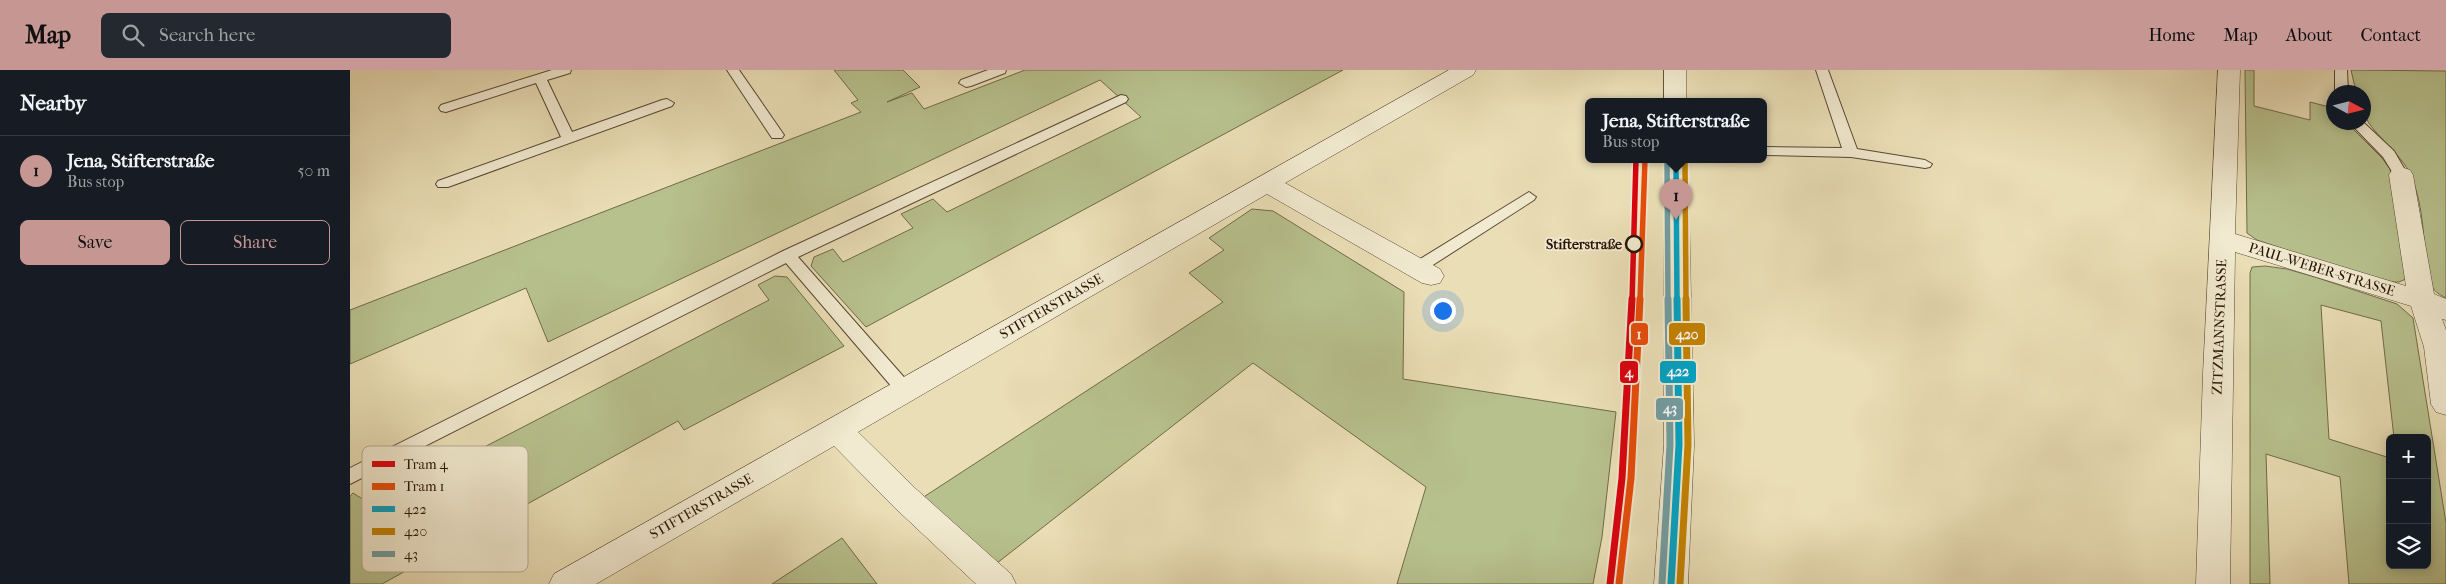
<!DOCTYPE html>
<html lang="en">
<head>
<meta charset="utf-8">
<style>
	:root { --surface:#171b24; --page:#242831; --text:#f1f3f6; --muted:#9ea1a6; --line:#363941; --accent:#c59692 }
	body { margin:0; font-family:"IM FELL French Canon",serif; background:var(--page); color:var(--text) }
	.controls { position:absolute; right:15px; bottom:15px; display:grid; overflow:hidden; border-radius:8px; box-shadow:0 2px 12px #0003 }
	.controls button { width:45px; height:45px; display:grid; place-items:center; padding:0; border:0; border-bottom:1px solid var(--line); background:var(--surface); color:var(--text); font:25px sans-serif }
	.compass { position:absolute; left:1976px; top:15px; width:45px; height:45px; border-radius:50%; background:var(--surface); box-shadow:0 2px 12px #0003; rotate:97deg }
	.you { position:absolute; left:1092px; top:240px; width:18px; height:18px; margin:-12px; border:4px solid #fff; border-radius:50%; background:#1a73e8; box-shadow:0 0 0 8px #1a73e833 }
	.badge { display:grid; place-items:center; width:32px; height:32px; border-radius:50%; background:var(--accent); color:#111; font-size:16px; font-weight:700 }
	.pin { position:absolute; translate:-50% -41px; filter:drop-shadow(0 1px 2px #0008) }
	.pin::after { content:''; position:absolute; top:26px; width:18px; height:15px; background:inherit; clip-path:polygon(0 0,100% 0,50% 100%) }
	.popup { position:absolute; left:1235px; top:28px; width:182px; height:65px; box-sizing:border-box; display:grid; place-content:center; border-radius:8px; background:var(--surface); filter:drop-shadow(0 1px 4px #0005); font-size:16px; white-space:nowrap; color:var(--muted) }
	.popup b { font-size:19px; color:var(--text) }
	.popup::after { content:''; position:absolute; left:50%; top:100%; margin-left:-10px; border:10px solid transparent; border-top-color:var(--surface) }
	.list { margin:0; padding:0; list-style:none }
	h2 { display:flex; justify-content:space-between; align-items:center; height:65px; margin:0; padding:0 20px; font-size:21px }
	h2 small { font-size:16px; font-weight:400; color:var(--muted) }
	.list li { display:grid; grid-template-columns:32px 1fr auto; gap:15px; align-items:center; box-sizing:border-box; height:70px; padding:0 20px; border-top:1px solid var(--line) }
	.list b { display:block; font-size:19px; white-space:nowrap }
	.list p { margin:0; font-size:16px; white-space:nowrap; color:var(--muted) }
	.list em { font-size:16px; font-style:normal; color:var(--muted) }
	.actions { display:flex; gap:10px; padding:15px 20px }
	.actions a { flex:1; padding:11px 0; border:1px solid var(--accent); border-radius:8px; text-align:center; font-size:18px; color:var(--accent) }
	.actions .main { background:var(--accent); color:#111 }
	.icon { flex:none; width:28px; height:28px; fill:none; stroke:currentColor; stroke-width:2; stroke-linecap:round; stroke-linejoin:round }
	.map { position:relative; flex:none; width:2096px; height:514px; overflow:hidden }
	header { display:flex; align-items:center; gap:30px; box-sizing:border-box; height:70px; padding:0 25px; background:var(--accent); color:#111 }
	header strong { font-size:24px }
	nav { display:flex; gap:28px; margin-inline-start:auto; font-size:18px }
	.search { width:350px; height:45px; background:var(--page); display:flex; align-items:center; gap:12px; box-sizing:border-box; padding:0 18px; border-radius:8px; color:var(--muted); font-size:19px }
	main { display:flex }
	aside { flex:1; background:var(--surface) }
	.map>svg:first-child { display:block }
</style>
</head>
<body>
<header>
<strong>Map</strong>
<div class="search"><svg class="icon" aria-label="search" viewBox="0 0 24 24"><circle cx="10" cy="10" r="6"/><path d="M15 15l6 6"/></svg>Search here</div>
<nav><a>Home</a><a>Map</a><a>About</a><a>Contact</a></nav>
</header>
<main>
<aside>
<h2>Nearby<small></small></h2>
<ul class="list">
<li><span class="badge">1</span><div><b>Jena, Stifterstraße</b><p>Bus stop</p></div><em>50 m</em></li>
</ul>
<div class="actions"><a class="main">Save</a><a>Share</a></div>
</aside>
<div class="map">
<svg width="2096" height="514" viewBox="0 0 2096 514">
	<rect width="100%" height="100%" fill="#eadeb6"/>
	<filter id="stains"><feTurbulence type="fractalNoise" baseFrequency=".004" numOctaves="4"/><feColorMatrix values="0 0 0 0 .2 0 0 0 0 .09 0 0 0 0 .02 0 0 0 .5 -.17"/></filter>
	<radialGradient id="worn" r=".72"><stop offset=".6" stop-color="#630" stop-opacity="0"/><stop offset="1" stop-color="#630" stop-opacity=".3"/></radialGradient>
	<g fill="#b7c18d" stroke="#706a49" fill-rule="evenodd">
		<path d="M 484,0 L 553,0 L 570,17 L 537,32 L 562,23 L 574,39 L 675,0 L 993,0 L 516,257 L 461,196 L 464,187 L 483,179 L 493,192 L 563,158 L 551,144 L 583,129 L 597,142 L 791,47 L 750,10 L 198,272 L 176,218 L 0,294 L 0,240 L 511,42 L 501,33 L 508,30 Z"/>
		<path d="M 1895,0 L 1904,0 L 1904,36 L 1960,50 L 1960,32 L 1983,38 L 1984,52 L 1997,53 L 2032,88 L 2040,99 L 2061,196 L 2058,208 L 2049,212 L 2033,212 L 1907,170 L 1897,163 Z"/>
		<path d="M 2001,0 L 2096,1 L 2096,228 C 2086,223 2081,218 2077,208 C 2074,177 2074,134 2061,106 C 2052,83 2017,60 2014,42 C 2012,36 2014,28 2014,22 L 2006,22 Z"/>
		<path d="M 902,139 L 923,141 L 1054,222 L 1053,309 L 1266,342 L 1252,467 L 1243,514 L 1047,514 L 1076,417 L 903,293 L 642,497 L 569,430 L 873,232 L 839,203 L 874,180 L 859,168 Z"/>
		<path d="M 1915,196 L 1937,199 L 1968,208 L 2047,234 L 2063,248 L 2096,453 L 2096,514 L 1999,514 L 1990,407 L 1916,384 L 1920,514 L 1900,514 L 1900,203 L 1902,197 ZM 1971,235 L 2031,251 L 2044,368 L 2077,368 L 2077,495 L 2040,495 L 2040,388 L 1979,369 Z"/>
		<path d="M 425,206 L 437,207 L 494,276 L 334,360 L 328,351 L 32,514 L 0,514 L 0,426 L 3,423 L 22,435 L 419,230 L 408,215 Z"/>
		<path d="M 492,468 L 527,514 L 422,514 Z"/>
	</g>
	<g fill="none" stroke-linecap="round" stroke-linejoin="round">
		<g stroke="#584631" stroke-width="2">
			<g id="service">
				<path d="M 202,0 L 221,0 L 220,3 L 197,10 L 222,62 L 312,30 L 317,29 L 324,33 L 322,36 L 98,117 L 88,117 L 86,114 L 88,111 L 211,67 L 186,13 L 96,42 L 91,41 L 89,38 L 91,35 Z"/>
				<path d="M 377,0 L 389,0 L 434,65 L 432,68 L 422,68 Z"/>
				<path d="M 638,0 L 656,0 L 655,3 L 621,16 L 616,17 L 609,13 L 611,10 Z"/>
				<path d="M 1466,0 L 1478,0 L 1507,79 L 1575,90 L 1582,94 L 1580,97 L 1575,98 L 1501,87 L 1414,85 L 1414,77 L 1492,78 Z"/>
				<path d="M 1985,0 L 1997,0 L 1998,22 L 1985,22 Z"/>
				<path d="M 771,25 L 776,26 L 778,29 L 776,32 L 448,187 L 560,314 L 563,319 L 560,324 L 554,326 L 548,324 L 436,193 L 0,414 L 0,398 L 433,181 Z"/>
				<path d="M 1999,52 L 2013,52 L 2044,81 L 2058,105 L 2056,108 L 2046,108 L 2033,87 Z"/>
				<path d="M 1179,122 L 1186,127 L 1184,130 L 1072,202 L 1062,202 L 1059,198 L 1062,194 Z"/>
			</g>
		</g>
		<g stroke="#584631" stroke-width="1">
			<g id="minor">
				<path d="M 1099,0 L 1126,0 L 1123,5 L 935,113 L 1090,199 L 1094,206 L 1090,213 L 1081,215 L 1072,213 L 917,124 L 508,362 L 566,419 L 661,504 L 666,514 L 626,514 L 544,437 L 484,376 L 246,514 L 199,514 L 204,504 Z"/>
				<path d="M 1868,0 L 1890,0 L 1885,164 L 2056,216 L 2039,105 L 2042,100 L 2051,97 L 2060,100 L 2063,105 L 2084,224 L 2096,229 L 2096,250 L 2092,249 L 2096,260 L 2096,345 L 2086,342 L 2081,334 L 2074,277 L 2061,236 L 1885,182 L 1880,514 L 1846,514 L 1853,304 Z"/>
			</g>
		</g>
		<g stroke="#584631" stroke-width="1">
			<g id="tertiary">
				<rect x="1314" y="0" width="22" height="31"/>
				<path d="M 1314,89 L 1338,89 L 1344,375 L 1338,514 L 1304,514 L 1314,375 Z"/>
			</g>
		</g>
		<use href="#service" fill="#f1ead0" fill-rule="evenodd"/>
		<use href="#minor" fill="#f1ead0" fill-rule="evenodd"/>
		<use href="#tertiary" fill="#f1ead0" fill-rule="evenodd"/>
		<g stroke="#f1ead0" stroke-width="9">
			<path id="bus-1-far1" d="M 1326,89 L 1327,231"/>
		</g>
		<g stroke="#f1ead0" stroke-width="11">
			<path id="bus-1" d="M 1321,514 L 1329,375 L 1327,229"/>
		</g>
		<g stroke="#f1ead0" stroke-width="9">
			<path id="bus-2-far1" d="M 1335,89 L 1336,231"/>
		</g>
		<g stroke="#f1ead0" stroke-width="11">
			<path id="bus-2" d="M 1330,514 L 1338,375 L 1336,229"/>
		</g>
		<g stroke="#f1ead0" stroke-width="9">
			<path id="bus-3-far1" d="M 1317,89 L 1318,231"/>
		</g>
		<g stroke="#f1ead0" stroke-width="11">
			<path id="bus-3" d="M 1312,513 L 1320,375 L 1318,229"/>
		</g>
		<use href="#bus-1-far1" stroke="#02a2c4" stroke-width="5.5"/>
		<use href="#bus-1" stroke="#02a2c4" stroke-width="7"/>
		<use href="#bus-2-far1" stroke="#c38201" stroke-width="5.5"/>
		<use href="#bus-2" stroke="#c38201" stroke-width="7"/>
		<use href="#bus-3-far1" stroke="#729da2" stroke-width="5.5"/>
		<use href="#bus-3" stroke="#729da2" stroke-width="7"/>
		<g stroke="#f1ead0" stroke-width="9">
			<path id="tram-1-far1" d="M 1282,231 L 1286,89"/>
		</g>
		<g stroke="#f1ead0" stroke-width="11">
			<path id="tram-1" d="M 1260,514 L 1272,408 L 1282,229"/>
		</g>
		<g stroke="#f1ead0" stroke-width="9">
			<path id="tram-2-far1" d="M 1290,231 L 1295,89"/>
		</g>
		<g stroke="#f1ead0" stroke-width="11">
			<path id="tram-2" d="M 1269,514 L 1281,408 L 1290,229"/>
		</g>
		<use href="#tram-1-far1" stroke="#da020e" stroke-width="5.5"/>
		<use href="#tram-1" stroke="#da020e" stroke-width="7"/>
		<use href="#tram-2-far1" stroke="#e94c0a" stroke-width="5.5"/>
		<use href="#tram-2" stroke="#e94c0a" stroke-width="7"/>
	</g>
	<circle fill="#f1ead0" stroke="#281405" stroke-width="2.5" cx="1284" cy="174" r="8"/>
	<g text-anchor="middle" stroke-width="4" stroke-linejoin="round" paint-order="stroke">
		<g font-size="14" font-weight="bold" fill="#281405" stroke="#f1ead0" text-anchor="end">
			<text x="1272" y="179">Stifterstraße</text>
		</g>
		<g font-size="14" fill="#281405" stroke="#f1ead0">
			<text transform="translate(1972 199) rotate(17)" y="5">PAUL-WEBER-STRASSE</text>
			<text transform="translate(701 236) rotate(-30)" y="5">STIFTERSTRASSE</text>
			<text transform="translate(1869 257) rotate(-88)" y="5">ZITZMANNSTRASSE</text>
			<text transform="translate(351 436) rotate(-30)" y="5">STIFTERSTRASSE</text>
		</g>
	</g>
	<rect x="12" y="376" width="166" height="126" rx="8" fill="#f1ead0" stroke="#b5aa93" stroke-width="1"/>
	<rect x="22" y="391" width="23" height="6" fill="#da020e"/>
	<rect x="22" y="413" width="23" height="7" fill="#e94c0a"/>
	<rect x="22" y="436" width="23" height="6" fill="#02a2c4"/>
	<rect x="22" y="458" width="23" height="7" fill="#c38201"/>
	<rect x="22" y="481" width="23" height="6" fill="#729da2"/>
	<g font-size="14" fill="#281405">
		<text x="54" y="399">Tram 4</text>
		<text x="54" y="421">Tram 1</text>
		<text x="54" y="444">422</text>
		<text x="54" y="466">420</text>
		<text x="54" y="489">43</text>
	</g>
	<g stroke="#f1ead0" stroke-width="2">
		<rect x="1318" y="252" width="38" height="24" rx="5" fill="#c38201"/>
		<rect x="1280" y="252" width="19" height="24" rx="5" fill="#e94c0a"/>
		<rect x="1309" y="290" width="38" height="24" rx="5" fill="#02a2c4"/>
		<rect x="1269" y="290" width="20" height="24" rx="5" fill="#da020e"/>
		<rect x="1305" y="327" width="29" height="24" rx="5" fill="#729da2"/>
	</g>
	<g font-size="14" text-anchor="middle" font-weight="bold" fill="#fff">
		<text x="1337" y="269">420</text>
		<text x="1289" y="269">1</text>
		<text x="1328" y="306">422</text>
		<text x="1279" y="307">4</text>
		<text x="1320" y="343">43</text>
	</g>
	<rect width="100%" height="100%" filter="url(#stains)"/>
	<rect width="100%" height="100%" fill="url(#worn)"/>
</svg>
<div class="controls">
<button>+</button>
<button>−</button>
<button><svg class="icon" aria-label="layers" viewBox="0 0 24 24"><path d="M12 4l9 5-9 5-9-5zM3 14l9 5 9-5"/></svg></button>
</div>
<svg class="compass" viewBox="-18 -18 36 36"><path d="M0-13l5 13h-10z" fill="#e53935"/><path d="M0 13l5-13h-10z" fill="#9ea1a6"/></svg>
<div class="you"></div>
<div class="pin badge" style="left:1326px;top:150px">1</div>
<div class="popup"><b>Jena, Stifterstraße</b>Bus stop</div>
</div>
</main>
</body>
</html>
